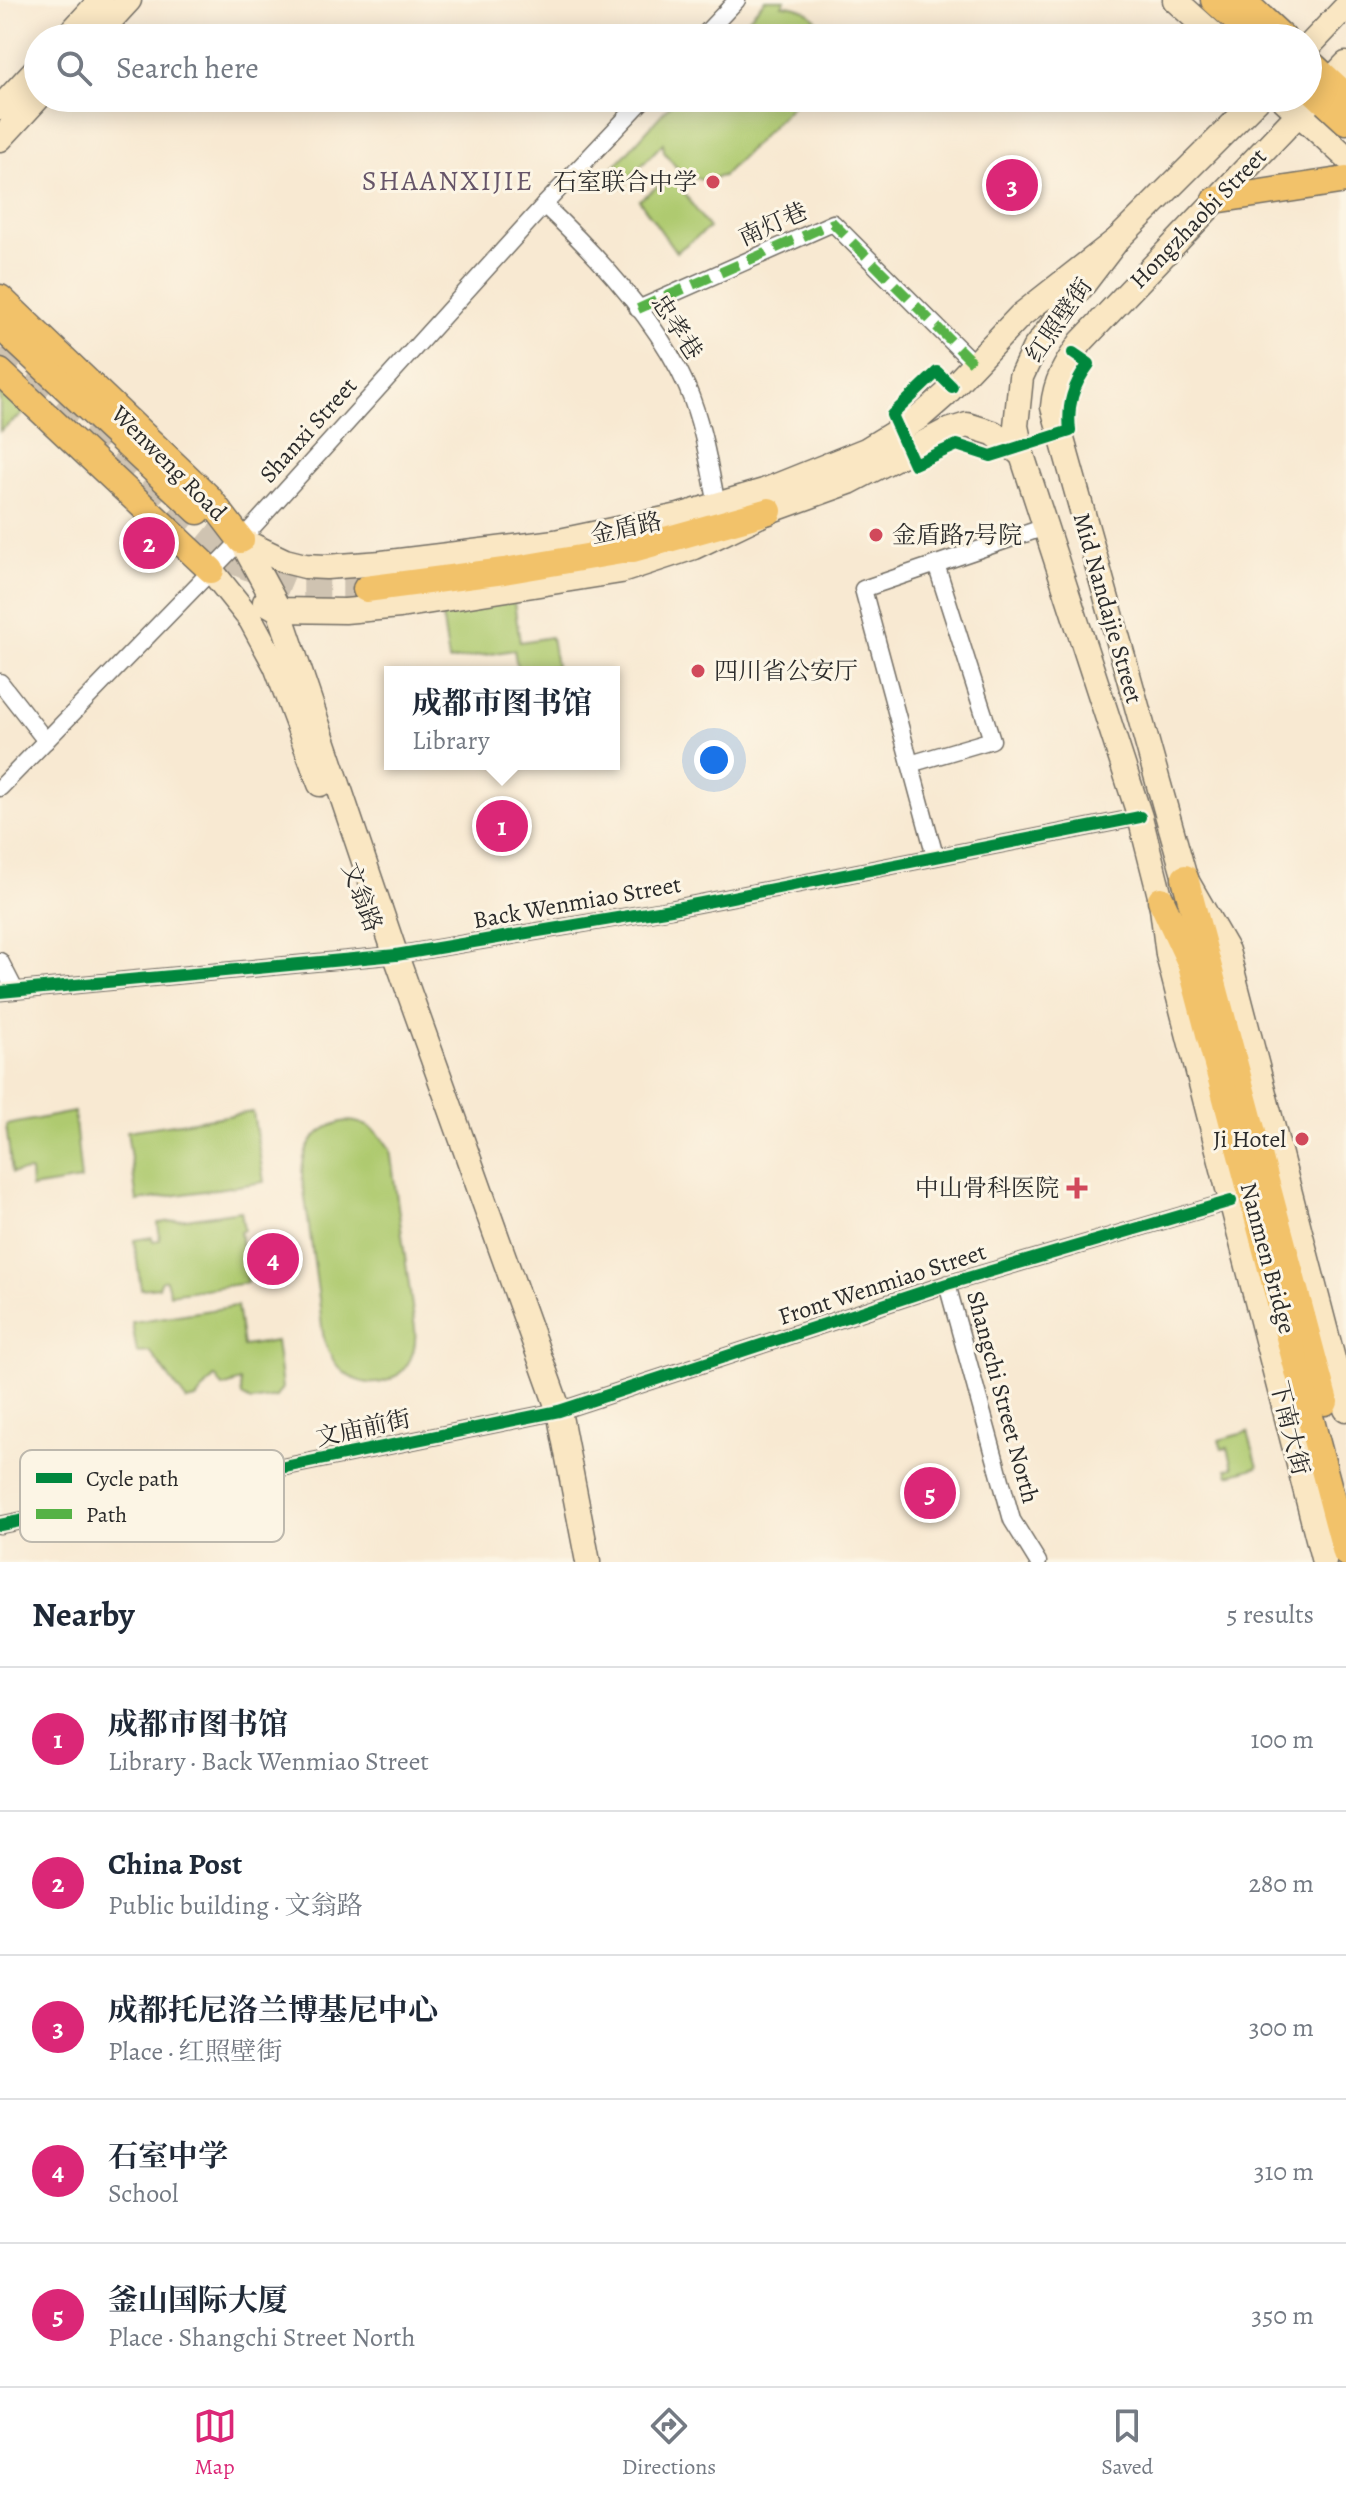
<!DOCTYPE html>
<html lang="en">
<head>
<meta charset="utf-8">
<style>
	:root { --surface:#fff; --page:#f2f2f3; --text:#1f2937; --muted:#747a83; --line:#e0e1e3; --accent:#db2777 }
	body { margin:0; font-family:Alegreya,"Noto Serif SC",serif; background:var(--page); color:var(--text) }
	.you { position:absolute; left:714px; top:760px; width:28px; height:28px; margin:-20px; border:6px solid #fff; border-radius:50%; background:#1a73e8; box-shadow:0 0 0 12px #1a73e833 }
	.badge { display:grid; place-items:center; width:52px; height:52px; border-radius:50%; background:var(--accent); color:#fff; font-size:26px; font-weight:700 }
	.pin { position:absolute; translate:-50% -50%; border:4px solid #fff; box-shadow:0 2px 8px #0006 }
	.popup { position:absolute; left:384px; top:666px; width:236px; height:104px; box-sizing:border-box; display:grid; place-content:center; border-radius:0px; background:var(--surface); filter:drop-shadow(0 2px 6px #0005); font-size:26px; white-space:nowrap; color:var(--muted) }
	.popup b { font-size:30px; color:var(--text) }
	.popup::after { content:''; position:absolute; left:50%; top:100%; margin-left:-16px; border:16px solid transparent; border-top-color:var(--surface) }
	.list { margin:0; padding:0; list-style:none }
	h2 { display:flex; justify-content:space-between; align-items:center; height:104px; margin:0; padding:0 32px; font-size:34px }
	h2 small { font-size:26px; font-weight:400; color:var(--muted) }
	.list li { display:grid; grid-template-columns:52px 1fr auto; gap:24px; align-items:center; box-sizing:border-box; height:144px; padding:0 32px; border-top:2px solid var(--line) }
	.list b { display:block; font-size:30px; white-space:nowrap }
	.list p { margin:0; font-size:26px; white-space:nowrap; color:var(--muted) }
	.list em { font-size:26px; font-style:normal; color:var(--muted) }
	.icon { flex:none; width:44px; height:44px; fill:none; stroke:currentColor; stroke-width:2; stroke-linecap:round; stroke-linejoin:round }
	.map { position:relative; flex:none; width:1346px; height:1562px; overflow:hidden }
	.search { position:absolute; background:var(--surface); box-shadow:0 4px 20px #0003; left:24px; right:24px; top:24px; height:88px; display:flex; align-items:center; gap:20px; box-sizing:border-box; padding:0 28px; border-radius:44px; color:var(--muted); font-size:30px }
	.sheet { height:824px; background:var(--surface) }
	nav { display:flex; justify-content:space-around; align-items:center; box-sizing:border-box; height:112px; border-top:2px solid var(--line); background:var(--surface); font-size:22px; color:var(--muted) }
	nav a { display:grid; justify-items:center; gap:4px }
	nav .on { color:var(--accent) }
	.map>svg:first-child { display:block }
</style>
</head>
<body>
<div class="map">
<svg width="1346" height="1562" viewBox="0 0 1346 1562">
	<rect width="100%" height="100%" fill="#fcf5e5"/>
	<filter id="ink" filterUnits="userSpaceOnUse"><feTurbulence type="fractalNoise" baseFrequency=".0125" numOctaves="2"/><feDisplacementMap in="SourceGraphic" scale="16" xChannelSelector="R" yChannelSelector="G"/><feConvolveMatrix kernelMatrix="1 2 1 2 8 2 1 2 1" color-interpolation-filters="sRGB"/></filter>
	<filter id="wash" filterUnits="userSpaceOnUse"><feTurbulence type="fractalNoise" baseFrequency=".006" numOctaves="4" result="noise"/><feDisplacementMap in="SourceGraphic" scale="32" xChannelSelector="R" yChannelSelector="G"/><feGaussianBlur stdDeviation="1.8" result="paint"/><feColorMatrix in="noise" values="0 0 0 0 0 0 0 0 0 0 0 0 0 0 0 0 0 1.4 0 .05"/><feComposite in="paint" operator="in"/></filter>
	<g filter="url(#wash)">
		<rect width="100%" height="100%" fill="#f8e9d2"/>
		<g fill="#afca70" stroke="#6d7a4e" stroke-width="2">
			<path d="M 765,0 L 785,0 L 782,5 C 804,5 819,17 826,38 L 731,38 Z"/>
			<path d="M 676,98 L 800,98 L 723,176 L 702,180 L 681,173 L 664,152 L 663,143 L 621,187 L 607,175 Z"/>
			<path d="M 672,176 L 709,228 L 676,252 L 639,200 Z"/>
			<path d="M 0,390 L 24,413 L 0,431 Z"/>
			<path d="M 513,596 L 520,642 L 551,637 L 556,666 L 518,672 L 514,650 L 449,661 L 441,608 Z"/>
			<path d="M 74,1112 L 81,1180 L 31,1188 L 30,1171 L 12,1173 L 6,1125 Z"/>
			<path d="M 253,1112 L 264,1182 L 137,1201 L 127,1131 Z"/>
			<path d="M 347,1121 C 368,1122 379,1132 390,1149 L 415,1328 C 421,1390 349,1404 327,1348 C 321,1334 321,1314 319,1299 C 313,1258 308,1217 302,1176 C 302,1146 317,1126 347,1121 Z"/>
			<path d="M 241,1211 L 244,1230 L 240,1232 L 247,1283 L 170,1294 L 166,1280 L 162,1280 L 159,1287 L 141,1289 L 134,1240 L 152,1237 L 153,1241 L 160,1240 L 158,1223 Z"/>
			<path d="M 237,1306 L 243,1346 L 276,1341 L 282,1388 L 276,1397 L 251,1401 L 242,1396 L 240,1381 L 223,1387 L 215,1376 L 196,1399 L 187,1401 L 150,1352 L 137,1353 L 132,1322 Z"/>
			<path d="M 1248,1432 L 1258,1467 L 1229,1475 L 1227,1469 L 1233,1467 L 1228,1448 L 1222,1449 L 1219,1440 Z"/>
		</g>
	</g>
	<g filter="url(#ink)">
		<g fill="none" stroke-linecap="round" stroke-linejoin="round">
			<path stroke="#cfc3b1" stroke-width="26" stroke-dasharray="26 13" stroke-linecap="butt" d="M 0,350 L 175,511 L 238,563 L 300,589 L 366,589"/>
			<g stroke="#736e65" stroke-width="19">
				<g id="street">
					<path d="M 701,38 L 737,0"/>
					<path d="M 544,205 C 597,255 657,319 687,387 C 703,424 709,465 717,505"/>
					<path d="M 638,309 L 833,223 L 974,364"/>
					<path d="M 0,682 L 46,741"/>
					<path d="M 910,764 L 992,740 L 936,564"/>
					<path d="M 0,788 L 241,540 L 544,205 L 645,98"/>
					<path d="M 935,856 L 863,589 L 1045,527"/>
					<path d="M 0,961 L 15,990"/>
					<path d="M 0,992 L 396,955 L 671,909 L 1140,817"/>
					<path d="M 947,1284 L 1012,1520 L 1038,1562"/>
					<path d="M 0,1525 L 559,1411 L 947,1284 L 1231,1201"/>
				</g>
			</g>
			<g stroke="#736e65" stroke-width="27">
				<g id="secondary">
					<path d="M 1175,0 L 1217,38"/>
					<path d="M 66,38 L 101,0"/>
					<path d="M 94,38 L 129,0"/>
					<path d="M 1308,47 L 1346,7"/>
					<path d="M 1346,64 L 1081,342 C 1066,364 1055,381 1053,407 L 1185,878 L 1227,951 L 1346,1409"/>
					<path d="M 1282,98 L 1346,157"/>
					<path d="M 0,108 L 38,67"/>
					<path d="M 0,139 L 38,98"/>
					<path d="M 1118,239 L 1034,349 L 1021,377 L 1016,426 L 1022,455 L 1140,817 L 1161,900 L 1168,955 L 1324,1562"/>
					<path d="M 241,540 L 285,561 L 305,566 L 326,567 L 382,563 L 555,542 L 679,516 L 764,491 L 866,450 L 920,417 L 945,395 L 1020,316 L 1118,239 L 1259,98"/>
					<path d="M 241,540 L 279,610 L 395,953 L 559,1411 L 588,1562"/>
					<path d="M 211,570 L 251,620 L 276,666 L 320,784"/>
					<path d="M 265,602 L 279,610 L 345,611 L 400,606 L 621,571 L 694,547 L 769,511 L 849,482 L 945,432 L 967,425 L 993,433 L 1022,455"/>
				</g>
			</g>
			<g stroke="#736e65" stroke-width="29">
				<g id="primary">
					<path d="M 1214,0 L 1256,38"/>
					<path d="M 1242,0 L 1283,38"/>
					<path d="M 1308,61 L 1346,96"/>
					<path d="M 1308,86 L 1346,121"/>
					<path d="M 1215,200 L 1346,180"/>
					<path d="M 0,298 L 209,498 L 241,540"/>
					<path d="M 0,326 L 198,511"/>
					<path d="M 0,372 L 211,570"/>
					<path d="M 366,589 L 504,571 L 633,549 L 769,511"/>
					<path d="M 1185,878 L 1325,1402"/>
					<path d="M 1161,900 L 1190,962 L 1346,1553"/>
				</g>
			</g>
			<use href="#street" stroke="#fff" stroke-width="16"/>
			<use href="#secondary" stroke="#fae7c3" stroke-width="24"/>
			<use href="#primary" stroke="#f2c26a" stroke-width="26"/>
			<path stroke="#56b246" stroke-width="10" stroke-dasharray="20 10" stroke-linecap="butt" d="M 638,309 L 833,223 L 974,364"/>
			<g stroke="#fcf5e5" stroke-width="17">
				<g id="cycleway">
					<path d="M 952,387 L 937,372 L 892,415 L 914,464 L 957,445 L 991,456 L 1070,431 C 1067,405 1073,385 1089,364 L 1073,353"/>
					<path d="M 0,992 L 396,955 L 671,909 L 1140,817"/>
					<path d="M 0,1525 L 559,1411 L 947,1284 L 1231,1201"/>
				</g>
			</g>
			<use href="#cycleway" stroke="#00873e" stroke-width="12"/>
		</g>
	</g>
	<g fill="#d1495b" stroke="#fcf5e5" stroke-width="3">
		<circle cx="713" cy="182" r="8"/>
		<circle cx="876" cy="535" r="8"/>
		<circle cx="698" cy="671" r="8"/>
		<circle cx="1302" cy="1139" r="8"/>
		<path d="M1073 1176h8v8h8v8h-8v8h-8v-8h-8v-8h8z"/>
	</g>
	<g text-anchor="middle" stroke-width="6" stroke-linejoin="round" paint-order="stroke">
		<g font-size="24" fill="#2b2b2b" stroke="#fcf5e5" text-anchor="end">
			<text x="697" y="190">石室联合中学</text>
			<text x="892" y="543" text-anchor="start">金盾路7号院</text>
			<text x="714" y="679" text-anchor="start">四川省公安厅</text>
			<text x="1286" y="1147">Ji Hotel</text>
			<text x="1059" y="1196">中山骨科医院</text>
		</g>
		<g font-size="24" fill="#2b2b2b" stroke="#fcf5e5">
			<text transform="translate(1198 218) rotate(-46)" y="8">Hongzhaobi Street</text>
			<text transform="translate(773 224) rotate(-24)" y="8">南灯巷</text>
			<text transform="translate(1059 320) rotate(-55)" y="8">红照壁街</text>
			<text transform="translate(677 327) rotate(57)" y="8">忠孝巷</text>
			<text transform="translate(308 430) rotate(-48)" y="8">Shanxi Street</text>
			<text transform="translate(169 463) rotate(45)" y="8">Wenweng Road</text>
			<text transform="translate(626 528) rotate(-12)" y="8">金盾路</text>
			<text transform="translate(1108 608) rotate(74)" y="8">Mid Nandajie Street</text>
			<text transform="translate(362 897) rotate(69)" y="8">文翁路</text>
			<text transform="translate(577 902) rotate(-10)" y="8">Back Wenmiao Street</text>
			<text transform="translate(1268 1258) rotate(75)" y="8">Nanmen Bridge</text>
			<text transform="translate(882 1284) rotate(-18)" y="8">Front Wenmiao Street</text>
			<text transform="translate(1003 1397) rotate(75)" y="8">Shangchi Street North</text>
			<text transform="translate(363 1428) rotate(-12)" y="8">文庙前街</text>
			<text transform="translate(1290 1428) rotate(76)" y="8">下南大街</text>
		</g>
		<g font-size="28" letter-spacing="2" fill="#665569" stroke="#fcf5e5">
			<text x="448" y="190">SHAANXIJIE</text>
		</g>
	</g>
	<rect x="20" y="1450" width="264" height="92" rx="12" fill="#fcf5e5" stroke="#bdb8ad" stroke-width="2"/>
	<rect x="36" y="1473" width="36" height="10" fill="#00873e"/>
	<rect x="36" y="1509" width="36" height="10" fill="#56b246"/>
	<g font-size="22" fill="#2b2b2b">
		<text x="86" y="1486">Cycle path</text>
		<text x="86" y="1522">Path</text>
	</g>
</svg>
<div class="you"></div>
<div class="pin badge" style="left:502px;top:826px">1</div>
<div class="popup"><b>成都市图书馆</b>Library</div>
<div class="pin badge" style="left:149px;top:543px">2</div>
<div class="pin badge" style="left:1012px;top:185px">3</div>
<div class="pin badge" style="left:273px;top:1259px">4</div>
<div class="pin badge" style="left:930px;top:1493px">5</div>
<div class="search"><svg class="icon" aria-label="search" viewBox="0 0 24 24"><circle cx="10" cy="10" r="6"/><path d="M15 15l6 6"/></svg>Search here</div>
</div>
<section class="sheet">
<h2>Nearby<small>5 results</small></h2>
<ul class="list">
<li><span class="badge">1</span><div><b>成都市图书馆</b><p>Library · Back Wenmiao Street</p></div><em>100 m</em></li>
<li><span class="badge">2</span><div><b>China Post</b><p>Public building · 文翁路</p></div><em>280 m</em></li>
<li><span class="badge">3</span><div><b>成都托尼洛兰博基尼中心</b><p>Place · 红照壁街</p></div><em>300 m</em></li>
<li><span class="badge">4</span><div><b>石室中学</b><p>School</p></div><em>310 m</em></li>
<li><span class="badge">5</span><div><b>釜山国际大厦</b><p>Place · Shangchi Street North</p></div><em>350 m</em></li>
</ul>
</section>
<nav>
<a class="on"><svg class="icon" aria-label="map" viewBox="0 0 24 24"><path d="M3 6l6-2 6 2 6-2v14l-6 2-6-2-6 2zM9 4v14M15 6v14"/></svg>Map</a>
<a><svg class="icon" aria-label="directions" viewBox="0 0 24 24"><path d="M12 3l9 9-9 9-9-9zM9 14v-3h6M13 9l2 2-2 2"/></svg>Directions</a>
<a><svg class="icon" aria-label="saved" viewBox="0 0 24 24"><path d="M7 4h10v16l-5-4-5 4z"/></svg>Saved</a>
</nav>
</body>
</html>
